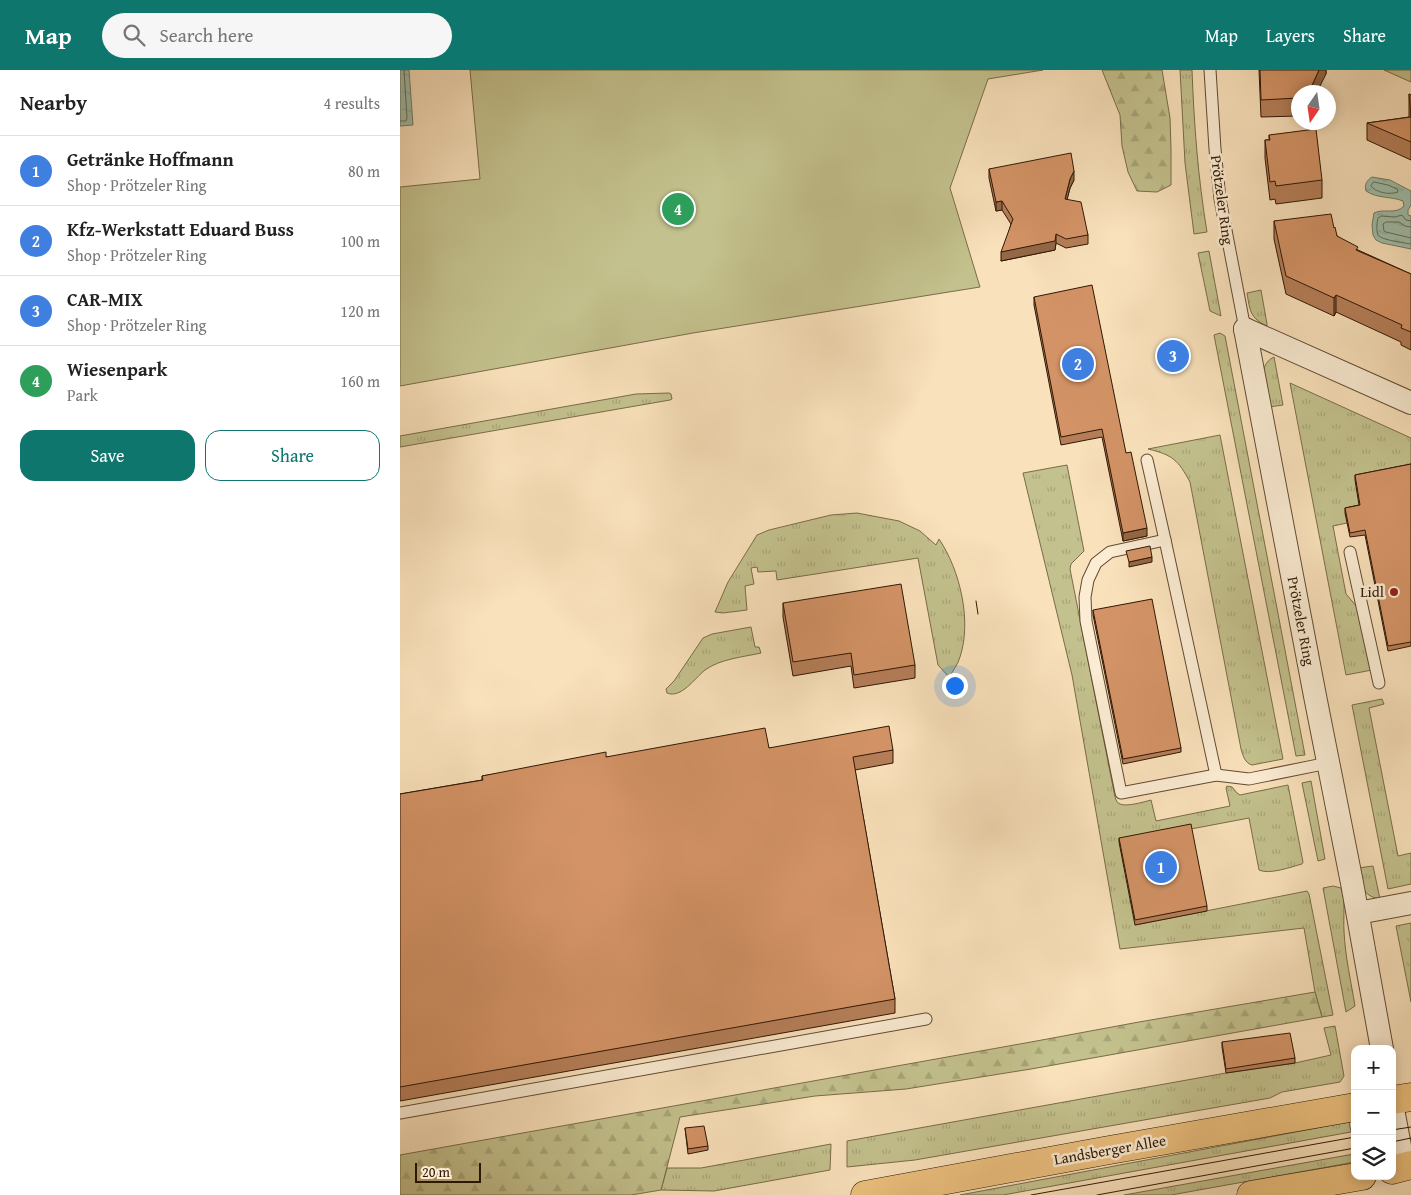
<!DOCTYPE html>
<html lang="en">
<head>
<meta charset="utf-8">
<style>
	:root { --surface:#fff; --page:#f6f6f6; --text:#222; --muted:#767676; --line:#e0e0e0; --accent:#0f766e }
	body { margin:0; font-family:"Gentium Book Plus",serif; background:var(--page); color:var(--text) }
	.controls { position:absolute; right:15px; bottom:15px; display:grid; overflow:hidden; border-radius:10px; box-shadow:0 2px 12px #0003 }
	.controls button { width:45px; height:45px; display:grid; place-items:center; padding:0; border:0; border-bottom:1px solid var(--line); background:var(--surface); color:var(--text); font:25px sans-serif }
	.compass { position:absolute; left:891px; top:15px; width:45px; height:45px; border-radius:50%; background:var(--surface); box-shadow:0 2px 12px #0003; rotate:193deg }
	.scale { position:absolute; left:15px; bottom:12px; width:66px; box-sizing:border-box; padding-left:5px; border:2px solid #2f1704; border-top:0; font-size:14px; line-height:18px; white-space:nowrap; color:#2f1704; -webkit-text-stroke:4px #fbecd3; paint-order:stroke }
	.you { position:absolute; left:554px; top:615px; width:18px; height:18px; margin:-12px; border:4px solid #fff; border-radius:50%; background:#1a73e8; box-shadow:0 0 0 8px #1a73e833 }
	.badge { display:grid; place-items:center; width:32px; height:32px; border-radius:50%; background:var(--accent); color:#fff; font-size:16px; font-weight:700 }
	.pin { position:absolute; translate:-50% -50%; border:2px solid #fff; box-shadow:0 1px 5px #0006 }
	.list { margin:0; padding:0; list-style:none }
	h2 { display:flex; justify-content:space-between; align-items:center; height:65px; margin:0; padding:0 20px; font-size:21px }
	h2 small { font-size:16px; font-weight:400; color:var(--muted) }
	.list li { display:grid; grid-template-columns:32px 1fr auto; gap:15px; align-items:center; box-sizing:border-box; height:70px; padding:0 20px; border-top:1px solid var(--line) }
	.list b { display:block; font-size:19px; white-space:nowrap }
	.list p { margin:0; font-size:16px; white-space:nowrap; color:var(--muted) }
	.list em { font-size:16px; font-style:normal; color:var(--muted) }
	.actions { display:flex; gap:10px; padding:15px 20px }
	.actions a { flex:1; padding:11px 0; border:1px solid var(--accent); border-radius:15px; text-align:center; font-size:18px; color:var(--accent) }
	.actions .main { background:var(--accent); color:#fff }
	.icon { flex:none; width:28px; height:28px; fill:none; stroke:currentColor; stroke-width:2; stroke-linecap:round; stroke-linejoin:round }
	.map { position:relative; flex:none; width:1011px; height:1125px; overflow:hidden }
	header { display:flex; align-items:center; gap:30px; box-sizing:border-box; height:70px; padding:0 25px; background:var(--accent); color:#fff }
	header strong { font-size:24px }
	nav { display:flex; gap:28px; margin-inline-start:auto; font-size:18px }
	.search { width:350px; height:45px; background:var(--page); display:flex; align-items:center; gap:12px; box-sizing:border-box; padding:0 18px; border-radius:28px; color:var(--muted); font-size:19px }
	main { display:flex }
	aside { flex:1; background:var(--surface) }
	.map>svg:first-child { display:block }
</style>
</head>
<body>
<header>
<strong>Map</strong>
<div class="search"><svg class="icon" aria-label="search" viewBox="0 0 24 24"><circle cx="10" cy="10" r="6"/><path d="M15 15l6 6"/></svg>Search here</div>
<nav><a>Map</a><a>Layers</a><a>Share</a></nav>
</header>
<main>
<aside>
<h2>Nearby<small>4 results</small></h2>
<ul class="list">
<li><span class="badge" style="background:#3f7fe0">1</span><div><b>Getränke Hoffmann</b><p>Shop · Prötzeler Ring</p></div><em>80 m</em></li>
<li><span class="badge" style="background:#3f7fe0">2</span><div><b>Kfz-Werkstatt Eduard Buss</b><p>Shop · Prötzeler Ring</p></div><em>100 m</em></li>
<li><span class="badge" style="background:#3f7fe0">3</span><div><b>CAR-MIX</b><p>Shop · Prötzeler Ring</p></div><em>120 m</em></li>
<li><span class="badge" style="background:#2e9e5b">4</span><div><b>Wiesenpark</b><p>Park</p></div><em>160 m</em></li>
</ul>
<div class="actions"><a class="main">Save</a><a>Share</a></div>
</aside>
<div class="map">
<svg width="1011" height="1125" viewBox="0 0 1011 1125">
	<defs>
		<pattern id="grass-tufts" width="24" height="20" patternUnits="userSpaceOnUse" patternTransform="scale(1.25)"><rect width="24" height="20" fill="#c3c18d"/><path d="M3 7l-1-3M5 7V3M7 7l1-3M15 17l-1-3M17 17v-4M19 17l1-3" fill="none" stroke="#a8a578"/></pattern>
		<pattern id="forest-firs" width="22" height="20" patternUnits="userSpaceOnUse" patternTransform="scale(1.25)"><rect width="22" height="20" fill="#c3c18d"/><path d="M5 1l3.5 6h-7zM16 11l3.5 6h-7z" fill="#a8a578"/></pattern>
		<pattern id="water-ripples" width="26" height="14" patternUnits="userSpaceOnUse" patternTransform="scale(1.25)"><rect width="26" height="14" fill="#9fbeaa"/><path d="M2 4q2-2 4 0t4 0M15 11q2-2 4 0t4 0" fill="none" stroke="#89a391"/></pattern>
	</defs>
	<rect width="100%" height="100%" fill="#f9e1bb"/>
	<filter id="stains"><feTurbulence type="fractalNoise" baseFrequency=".004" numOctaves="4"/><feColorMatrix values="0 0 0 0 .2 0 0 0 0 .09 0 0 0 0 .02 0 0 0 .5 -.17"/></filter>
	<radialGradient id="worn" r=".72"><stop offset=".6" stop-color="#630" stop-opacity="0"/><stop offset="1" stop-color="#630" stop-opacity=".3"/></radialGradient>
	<g fill="url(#grass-tufts)" stroke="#796c48">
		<path d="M 780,0 L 792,0 C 794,54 798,108 807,162 L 794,164 L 785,93 Z"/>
		<path d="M 809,181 L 821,246 L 810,241 L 798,183 Z"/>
		<path d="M 861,220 L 867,254 L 867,256 C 850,248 850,241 847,223 Z"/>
		<path d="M 820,263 L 825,266 L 905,685 L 896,686 L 814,265 Z"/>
		<path d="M 874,287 L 883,335 L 869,337 C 866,321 855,296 874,287 Z"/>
		<path d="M 890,313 L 1011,368 L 1011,399 L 960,440 L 947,453 L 933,456 L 946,524 L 958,538 L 972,600 L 946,605 Z"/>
		<path d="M 269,323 L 271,324 L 272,329 L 270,330 L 0,377 L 0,366 L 236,324 Z"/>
		<path d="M 820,365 L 883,689 L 852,695 C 845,693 843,686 841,679 L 790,412 C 778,390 773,385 748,379 Z"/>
		<path d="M 667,395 L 684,481 L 671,494 L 670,499 L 715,727 C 716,730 717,733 720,734 C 726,737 744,732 751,730 L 756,751 L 830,736 L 826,718 L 827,716 L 832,717 L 837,723 L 840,725 L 888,715 L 903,792 L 902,794 C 891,797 869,805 859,800 L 849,748 L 791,759 L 735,855 L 907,821 L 909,824 L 933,945 L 922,947 L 915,922 L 904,858 L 720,879 L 672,605 L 623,403 Z"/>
		<path d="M 457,443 L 499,451 L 520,461 L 536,475 L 539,469 C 560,500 572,551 560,587 C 558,594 553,601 549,607 L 538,595 L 518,488 L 377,510 L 376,501 L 358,502 L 357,497 L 351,498 L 354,514 L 345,516 L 347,540 L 323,543 L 315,542 L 328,512 L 357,465 L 369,460 L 431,445 Z"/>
		<path d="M 351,557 L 355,577 L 359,577 L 361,583 C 343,587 320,589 305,600 C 295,608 281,629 267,623 L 266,619 L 274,611 L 303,568 L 312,564 Z"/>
		<path d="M 982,629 L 984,634 L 969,638 L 998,786 L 1011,783 L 1011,814 L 988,819 L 952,635 Z"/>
		<path d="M 911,711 L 925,789 L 918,791 L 902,713 Z"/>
		<path d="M 973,796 L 980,829 C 961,826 962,814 958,798 Z"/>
		<path d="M 933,816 L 941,818 C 946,831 943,847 944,861 C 945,886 951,911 955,936 L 946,942 L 923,818 Z"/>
		<path d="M 1011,853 L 1011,932 L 996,856 Z"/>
		<path d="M 935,956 L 944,1006 L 940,1012 L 882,1022 L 870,1028 L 515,1090 L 447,1097 L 447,1071 L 826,1003 L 895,993 L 931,985 L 924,958 Z"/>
		<path d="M 949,1052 L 951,1062 L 603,1125 L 560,1125 Z"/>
		<path d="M 431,1074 L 430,1100 L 314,1121 L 261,1120 L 267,1098 L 301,1098 Z"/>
		<path d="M 954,1084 L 955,1092 L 771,1125 L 724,1125 Z"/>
	</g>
	<g fill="url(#forest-firs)" stroke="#796c48">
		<path d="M 702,0 L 762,0 L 770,48 L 771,79 L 771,115 L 757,122 L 737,121 L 728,102 L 722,76 L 720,45 Z"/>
		<path d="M 915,922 L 922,947 L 631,999 L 506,1019 L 415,1026 L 280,1047 L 261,1120 L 231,1125 L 0,1125 L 0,1085 L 631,972 L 739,952 Z"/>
	</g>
	<g fill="#c3c18d" stroke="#796c48">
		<path d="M 70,0 L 643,0 L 588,9 L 550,118 L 580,217 L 293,263 L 0,316 L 0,117 L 80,109 Z"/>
		<path d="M 984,0 L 1011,0 L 1011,12 Z"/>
	</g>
	<g fill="url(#water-ripples)" stroke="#727b68">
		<path d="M 0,0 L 9,0 L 13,55 L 0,56 Z"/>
		<path d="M 972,107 L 990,110 L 1011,121 L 1011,135 L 1008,140 L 1008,145 L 1011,146 L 1011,179 L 982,173 L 976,170 L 973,165 L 972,155 L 974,143 C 984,138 996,145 1004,136 L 1003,131 C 991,126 978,129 966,121 C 964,115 967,110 972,107 Z"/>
	</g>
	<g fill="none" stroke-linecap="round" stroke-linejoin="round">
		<g stroke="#676a57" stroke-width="1">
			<path d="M 0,51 L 6,51 L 7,48 L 4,0"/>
			<path d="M 974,112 L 988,115 L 997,119 L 998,122 C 990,125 976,123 971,116 Z"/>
			<path d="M 1011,151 L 1006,150 L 1002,145 L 995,147 L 981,146 L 978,148 C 977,152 976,160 978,165 C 981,170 1005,173 1011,174"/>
			<path d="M 1011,157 L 1005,156 L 999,152 L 986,152 L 983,154 L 984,161 L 986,162 L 1011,168"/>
		</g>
		<g stroke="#624a32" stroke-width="13">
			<g id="lane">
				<path d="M 810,0 L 815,79 L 820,129 L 845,259"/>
				<path d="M 747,390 L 765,470 L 816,705"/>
				<path d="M 765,470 L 710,482 L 696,493 L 688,510 L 685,527 L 686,551 L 721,723 L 816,705 L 849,709 L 928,693"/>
				<path d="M 950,482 L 979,613"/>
				<path d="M 0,1043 L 526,949"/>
			</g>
		</g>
		<g stroke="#624a32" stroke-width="24">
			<g id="street">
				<path d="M 845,259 L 915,626 L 952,813 L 982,979"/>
				<path d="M 845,259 L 1011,333"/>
				<path d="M 958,843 L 1011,833"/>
				<path d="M 992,1034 L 1004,1097"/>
			</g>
		</g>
		<g stroke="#2f1704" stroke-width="29">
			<g id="primary">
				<path d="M 992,1030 L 1011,1027"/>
				<path d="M 992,1100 L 1011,1095"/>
				<path d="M 465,1125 L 704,1081 L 955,1037"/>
				<path d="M 851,1125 L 962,1106"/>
			</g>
		</g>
		<use href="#lane" stroke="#fbecd3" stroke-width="11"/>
		<use href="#street" stroke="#fbecd3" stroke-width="22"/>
		<use href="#primary" stroke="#ecc07e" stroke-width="28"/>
		<g stroke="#2f1704" stroke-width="1">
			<path d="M 576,531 L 578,544"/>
			<path d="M 992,1060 L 1011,1057"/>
			<path d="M 992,1072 L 1011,1068"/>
			<path d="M 631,1125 L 955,1067"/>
			<path d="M 697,1125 L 955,1078"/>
		</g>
	</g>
	<g fill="#b57e58" stroke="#2f1704">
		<path d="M 859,0 L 926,0 L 926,4 L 898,22 L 898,46 L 861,47 Z"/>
		<path d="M 1009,24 L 1011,25 L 1011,90 L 967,70 L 967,53 L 1009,47 Z"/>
		<path d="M 869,65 L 922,110 L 922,128 L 876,134 L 875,129 L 870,130 L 865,88 L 865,70 L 869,70 Z"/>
		<path d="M 589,99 L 674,110 L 670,118 L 667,129 L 688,165 L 688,174 L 666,178 L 656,173 L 655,180 L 601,191 L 611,154 L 602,140 L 596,141 L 589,108 Z"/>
		<path d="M 874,151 L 934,158 L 937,166 L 958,180 L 1011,204 L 1011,280 L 1001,275 L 1001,272 L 936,242 L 934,246 L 886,224 L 874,169 Z"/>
		<path d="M 634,227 L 726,383 L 747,466 L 723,471 L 702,367 L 661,375 L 634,235 Z"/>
		<path d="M 1011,394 L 1011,576 L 988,581 L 965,465 L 950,467 L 945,443 L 945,438 L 959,435 L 955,410 L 955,405 Z"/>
		<path d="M 383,533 L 515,595 L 515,608 L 454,618 L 451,596 L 393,606 L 383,547 Z"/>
		<path d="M 693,540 L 781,678 L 781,682 L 723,694 L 693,545 Z"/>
		<path d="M 369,678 L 493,680 L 493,693 L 455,700 L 495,929 L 495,943 L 0,1031 L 0,724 L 82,710 L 82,706 L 206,687 Z"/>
		<path d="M 719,768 L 807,836 L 807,841 L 735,855 L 719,772 Z"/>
		<path d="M 822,972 L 895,988 L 895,993 L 826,1003 L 822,977 Z"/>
		<path d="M 285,1058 L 308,1076 L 308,1080 L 288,1084 Z"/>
	</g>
	<g fill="#946747" stroke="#2f1704">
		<path d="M 919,0 L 926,0 L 926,4 L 917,22 L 909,22 Z"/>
		<path d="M 674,101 L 674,110 L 670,118 L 665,138 L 665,129 L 670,109 Z"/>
		<path d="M 602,131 L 602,140 L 596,141 L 596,132 Z"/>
		<path d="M 656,164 L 656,173 L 655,180 L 601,191 L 601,182 Z"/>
		<path d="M 936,225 L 936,242 L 934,246 L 934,228 Z"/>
		<path d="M 747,458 L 747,466 L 723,471 L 723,463 Z"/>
		<path d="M 752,487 L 752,492 L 729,497 L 729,492 Z"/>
	</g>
	<g fill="#d39366" stroke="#2f1704">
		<path d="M 860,0 L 919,0 L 909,22 L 898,22 L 898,28 L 861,30 Z"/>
		<path d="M 1009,24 L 1011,25 L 1011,72 L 967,53 L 1011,47 Z"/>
		<path d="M 916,59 L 922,110 L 876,116 L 875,111 L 870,112 L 865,70 L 870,70 L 869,65 Z"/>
		<path d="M 671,83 L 674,101 L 670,109 L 665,129 L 681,132 L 688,165 L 666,169 L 656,164 L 655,171 L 601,182 L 613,149 L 602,131 L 596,132 L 589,99 Z"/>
		<path d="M 931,144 L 934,158 L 935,157 L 937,166 L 958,177 L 956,180 L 1011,204 L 1011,262 L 1001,258 L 1002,255 L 936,225 L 934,228 L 886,206 L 874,151 Z"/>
		<path d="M 692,215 L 726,383 L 731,382 L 747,458 L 723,463 L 702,359 L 661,367 L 634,227 Z"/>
		<path d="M 1011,394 L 1011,572 L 988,576 L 965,460 L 950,463 L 945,438 L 960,435 L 955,405 Z"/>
		<path d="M 750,476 L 752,487 L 729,492 L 726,481 Z"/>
		<path d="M 501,514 L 515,595 L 454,605 L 451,583 L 393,592 L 383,533 Z"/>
		<path d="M 752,529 L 781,678 L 723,689 L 693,540 Z"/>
		<path d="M 489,656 L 493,680 L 453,687 L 495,929 L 0,1017 L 0,724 L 83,710 L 82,706 L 206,682 L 206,687 L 365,658 L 369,678 Z"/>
		<path d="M 791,754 L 807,836 L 735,850 L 719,768 Z"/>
		<path d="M 890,963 L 895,988 L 826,999 L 822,972 Z"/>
		<path d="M 304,1056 L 308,1076 L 288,1079 L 285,1058 Z"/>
	</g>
	<circle fill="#8f2418" stroke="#fbecd3" stroke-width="2" cx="994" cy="522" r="5"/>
	<g text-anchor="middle" stroke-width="5" stroke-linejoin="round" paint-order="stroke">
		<g font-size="15" fill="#2f1704" stroke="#fbecd3">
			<text transform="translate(822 130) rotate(82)" y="5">Prötzeler Ring</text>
			<text transform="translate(901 551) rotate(79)" y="5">Prötzeler Ring</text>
			<text transform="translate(710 1080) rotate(-10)" y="5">Landsberger Allee</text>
		</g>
		<g font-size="15" fill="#2f1704" stroke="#fbecd3" text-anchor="end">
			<text x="984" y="527">Lidl</text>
		</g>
	</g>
	<rect width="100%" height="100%" filter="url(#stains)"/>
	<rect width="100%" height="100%" fill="url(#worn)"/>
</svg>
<div class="controls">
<button>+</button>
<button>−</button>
<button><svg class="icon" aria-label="layers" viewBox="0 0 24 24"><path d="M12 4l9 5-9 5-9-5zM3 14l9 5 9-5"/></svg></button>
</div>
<svg class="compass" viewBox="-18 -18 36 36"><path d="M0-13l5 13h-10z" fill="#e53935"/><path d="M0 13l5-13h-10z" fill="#767676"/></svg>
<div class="scale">20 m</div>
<div class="you"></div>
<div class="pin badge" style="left:761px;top:797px;background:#3f7fe0">1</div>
<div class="pin badge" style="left:678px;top:294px;background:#3f7fe0">2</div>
<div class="pin badge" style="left:773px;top:286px;background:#3f7fe0">3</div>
<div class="pin badge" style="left:278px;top:139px;background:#2e9e5b">4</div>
</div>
</main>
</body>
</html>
